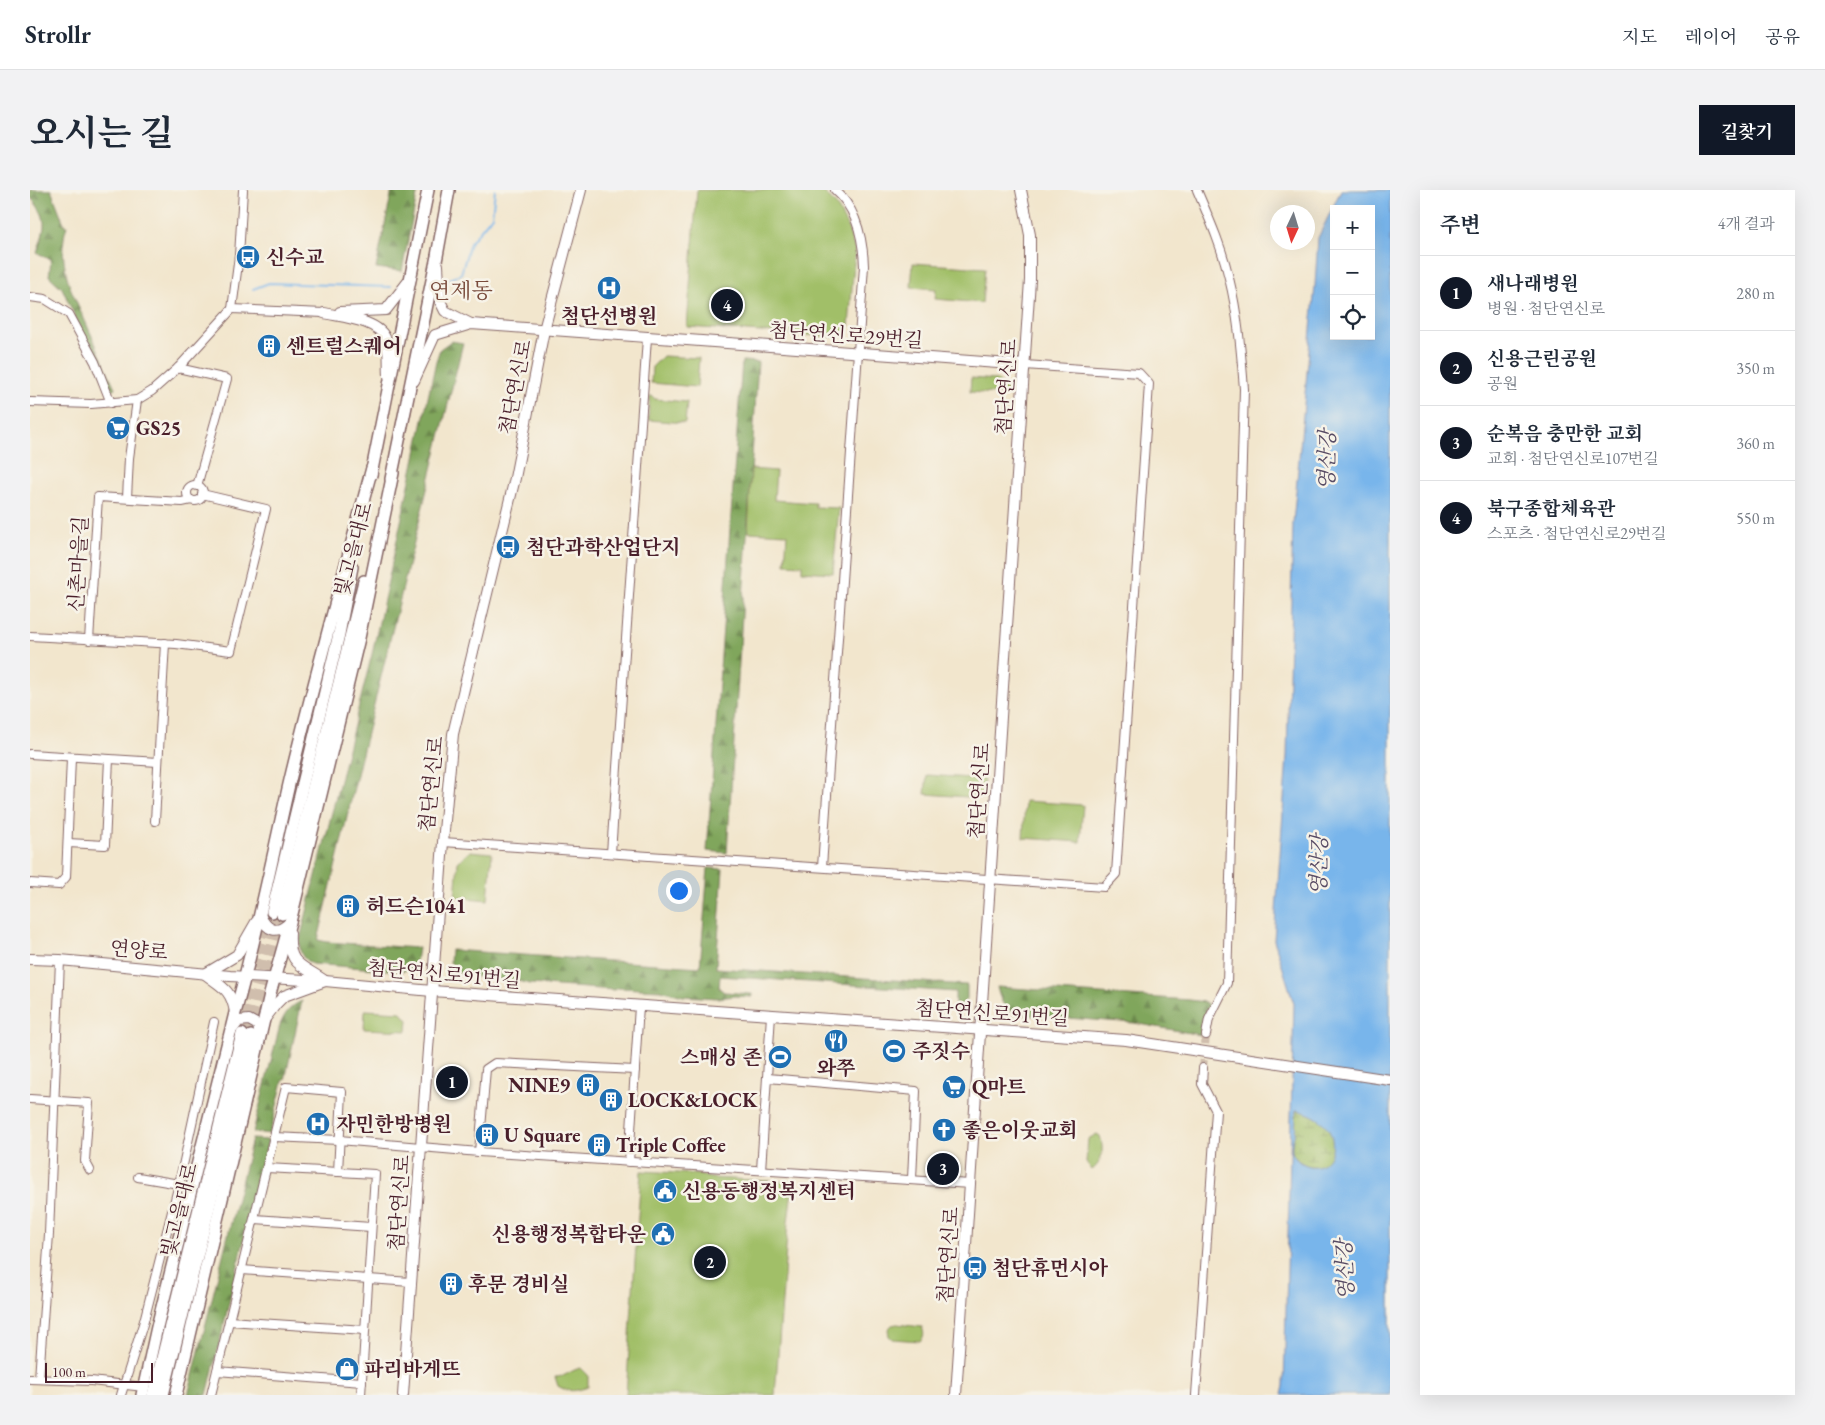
<!DOCTYPE html>
<html lang="ko">
<head>
<meta charset="utf-8">
<style>
	:root { --surface:#fff; --page:#f2f2f3; --text:#1f2937; --muted:#747a83; --line:#e0e1e3; --accent:#111827 }
	body { margin:0; font-family:"EB Garamond","Noto Serif KR",serif; background:var(--page); color:var(--text) }
	.controls { position:absolute; right:15px; top:15px; display:grid; overflow:hidden; border-radius:0px; box-shadow:0 5px 20px #0002 }
	.controls button { width:45px; height:45px; display:grid; place-items:center; padding:0; border:0; border-bottom:1px solid var(--line); background:var(--surface); color:var(--text); font:25px sans-serif }
	.compass { position:absolute; left:1240px; top:15px; width:45px; height:45px; border-radius:50%; background:var(--surface); box-shadow:0 5px 20px #0002; rotate:184deg }
	.scale { position:absolute; left:15px; bottom:12px; width:108px; box-sizing:border-box; padding-left:5px; border:2px solid #4a1f2b; border-top:0; font-size:14px; line-height:18px; white-space:nowrap; color:#4a1f2b; -webkit-text-stroke:4px #f7f3e8; paint-order:stroke }
	.you { position:absolute; left:648px; top:700px; width:18px; height:18px; margin:-12px; border:4px solid #fff; border-radius:50%; background:#1a73e8; box-shadow:0 0 0 8px #1a73e833 }
	.badge { display:grid; place-items:center; width:32px; height:32px; border-radius:50%; background:var(--accent); color:#fff; font-size:16px; font-weight:700 }
	.pin { position:absolute; translate:-50% -50%; border:2px solid #fff; box-shadow:0 1px 5px #0006 }
	.list { margin:0; padding:0; list-style:none }
	h2 { display:flex; justify-content:space-between; align-items:center; height:65px; margin:0; padding:0 20px; font-size:21px }
	h2 small { font-size:16px; font-weight:400; color:var(--muted) }
	.list li { display:grid; grid-template-columns:32px 1fr auto; gap:15px; align-items:center; box-sizing:border-box; height:75px; padding:0 20px; border-top:1px solid var(--line) }
	.list b { display:block; font-size:19px; white-space:nowrap }
	.list p { margin:0; font-size:16px; white-space:nowrap; color:var(--muted) }
	.list em { font-size:16px; font-style:normal; color:var(--muted) }
	.icon { flex:none; width:28px; height:28px; fill:none; stroke:currentColor; stroke-width:2; stroke-linecap:round; stroke-linejoin:round }
	.map { position:relative; flex:none; width:1360px; height:1205px; overflow:hidden; border-radius:0px }
	header { display:flex; align-items:center; gap:30px; box-sizing:border-box; height:70px; padding:0 25px; background:var(--surface); border-bottom:1px solid var(--line) }
	header strong { font-size:24px }
	nav { display:flex; gap:28px; margin-inline-start:auto; font-size:18px }
	.intro { display:flex; align-items:center; justify-content:space-between; box-sizing:border-box; height:120px; padding:0 30px }
	h1 { margin:0; font-size:35px }
	.button { padding:12px 22px; border-radius:0px; background:var(--accent); color:#fff; font-size:18px; font-weight:700 }
	main { display:flex; gap:30px; padding:0 30px }
	aside { flex:1; background:var(--surface); border-radius:0px; box-shadow:0 5px 20px #0002 }
	.map>svg:first-child { display:block }
</style>
</head>
<body>
<header>
<strong>Strollr</strong>
<nav><a>지도</a><a>레이어</a><a>공유</a></nav>
</header>
<div class="intro"><h1>오시는 길</h1><a class="button">길찾기</a></div>
<main>
<div class="map">
<svg width="1360" height="1205" viewBox="0 0 1360 1205">
	<defs>
		<pattern id="forest-firs" width="22" height="20" patternUnits="userSpaceOnUse" patternTransform="scale(1.25)"><rect width="22" height="20" fill="#80a65c"/><path d="M5 1l3.5 6h-7zM16 11l3.5 6h-7z" fill="#6b874c"/></pattern>
		<pattern id="wetland-marsh" width="20" height="14" patternUnits="userSpaceOnUse" patternTransform="scale(1.25)"><rect width="20" height="14" fill="#a1bf67"/><path d="M1 5h8M5 5V1M11 12h8M15 12V8" fill="none" stroke="#859b55"/></pattern>
	</defs>
	<rect width="100%" height="100%" fill="#f7f3e8"/>
	<filter id="ink" filterUnits="userSpaceOnUse"><feTurbulence type="fractalNoise" baseFrequency=".02" numOctaves="2"/><feDisplacementMap in="SourceGraphic" scale="10" xChannelSelector="R" yChannelSelector="G"/><feConvolveMatrix kernelMatrix="1 2 1 2 8 2 1 2 1" color-interpolation-filters="sRGB"/></filter>
	<filter id="wash" filterUnits="userSpaceOnUse"><feTurbulence type="fractalNoise" baseFrequency=".0096" numOctaves="4" result="noise"/><feDisplacementMap in="SourceGraphic" scale="20" xChannelSelector="R" yChannelSelector="G"/><feGaussianBlur stdDeviation="1.12" result="paint"/><feColorMatrix in="noise" values="0 0 0 0 0 0 0 0 0 0 0 0 0 0 0 0 0 1.4 0 .05"/><feComposite in="paint" operator="in"/></filter>
	<g filter="url(#wash)">
		<rect width="100%" height="100%" fill="#f2e6cd"/>
		<g fill="url(#forest-firs)" stroke="#656244">
			<path d="M 0,0 L 21,0 L 35,36 L 37,36 C 30,55 34,78 40,97 L 85,198 L 82,201 L 78,199 L 32,98 L 19,86 L 21,70 L 19,68 L 7,63 C 15,37 20,29 0,7 Z"/>
			<path d="M 362,0 L 388,0 L 372,81 L 346,78 Z"/>
			<path d="M 421,151 L 433,153 L 330,572 L 288,750 L 297,752 L 388,758 L 386,771 L 381,779 L 371,781 L 282,774 C 271,768 269,762 270,749 L 343,460 L 406,171 L 410,159 Z"/>
			<path d="M 712,171 L 728,172 L 697,663 L 677,661 Z"/>
			<path d="M 678,678 L 693,679 L 686,778 L 937,795 L 937,809 L 925,820 L 925,802 L 690,786 L 689,798 L 694,802 L 722,804 L 722,807 L 705,806 L 687,808 L 653,806 L 631,800 L 589,798 L 584,800 L 500,794 L 489,791 L 430,785 L 420,772 L 421,760 L 670,777 Z"/>
			<path d="M 967,797 L 1160,810 L 1175,812 L 1179,815 L 1174,827 L 1171,845 L 1104,833 L 983,824 C 973,816 970,810 967,797 Z"/>
			<path d="M 272,811 L 255,890 L 253,891 L 240,944 L 223,942 L 250,835 C 255,823 260,816 272,811 Z"/>
			<path d="M 222,949 L 238,950 L 177,1205 L 158,1205 Z"/>
		</g>
		<path fill="url(#wetland-marsh)" stroke="#766f49" d="M 1266,920 C 1324,932 1304,991 1272,973 C 1268,971 1264,967 1262,962 C 1261,955 1263,949 1264,943 C 1266,935 1266,927 1266,920 Z"/>
		<g fill="#a1bf67" stroke="#766f49">
			<path d="M 667,0 L 792,0 L 806,15 L 818,38 L 825,60 L 819,136 L 813,143 L 805,147 L 657,137 Z"/>
			<path d="M 883,73 L 955,78 L 952,113 L 905,109 L 906,99 L 881,97 Z"/>
			<path d="M 633,166 L 669,168 L 667,197 L 621,193 L 622,177 Z"/>
			<path d="M 941,188 L 967,190 L 980,203 L 979,205 L 940,202 Z"/>
			<path d="M 620,206 L 622,206 L 625,209 L 657,212 L 655,233 L 618,230 Z"/>
			<path d="M 721,279 L 746,281 L 744,310 L 785,313 L 785,317 L 809,318 L 803,383 L 772,381 L 772,375 L 755,374 L 757,344 L 718,342 Z"/>
			<path d="M 897,585 L 954,589 L 952,608 L 895,604 Z"/>
			<path d="M 995,611 L 1053,615 L 1050,652 L 993,648 Z"/>
			<path d="M 440,661 L 462,663 L 458,710 L 425,707 L 428,672 Z"/>
			<path d="M 335,820 L 371,822 L 378,830 L 377,841 L 334,839 Z"/>
			<path d="M 1067,944 L 1070,946 C 1074,958 1073,972 1062,980 L 1056,972 L 1058,949 Z"/>
			<path d="M 611,981 L 666,984 L 681,988 L 763,992 L 758,1032 L 745,1205 L 596,1205 Z"/>
			<path d="M 867,1134 L 892,1137 C 894,1143 895,1146 890,1151 L 862,1149 L 859,1146 L 858,1139 L 862,1135 Z"/>
			<path d="M 551,1178 L 558,1185 L 558,1197 C 546,1201 539,1203 528,1196 L 525,1187 C 537,1187 540,1180 551,1178 Z"/>
		</g>
		<path fill="#78b5eb" stroke="#616a8b" fill-rule="evenodd" d="M 1311,0 L 1360,0 L 1360,1205 L 1252,1205 L 1254,1196 L 1264,814 L 1244,750 L 1257,566 L 1263,333 L 1285,96 L 1288,48 ZM 1304,19 L 1341,19 L 1341,146 L 1304,146 ZM 1266,920 C 1324,932 1303,991 1272,973 C 1267,971 1264,967 1262,962 C 1261,955 1263,949 1265,943 C 1266,935 1265,927 1266,920 Z"/>
		<g fill="none" stroke-linecap="round" stroke-linejoin="round">
			<g stroke="#78b5eb" stroke-width="2">
				<path d="M 418,90 L 431,84 L 440,53 L 462,26 L 465,0"/>
				<path d="M 223,99 L 239,93 L 361,97"/>
			</g>
		</g>
	</g>
	<g filter="url(#ink)">
		<g fill="none" stroke-linecap="round" stroke-linejoin="round">
			<path stroke="#d0bead" stroke-width="8" stroke-dasharray="8 4" stroke-linecap="butt" d="M 1173,878 L 1176,845"/>
			<g stroke="#d0bead" stroke-width="11" stroke-dasharray="11 5.5" stroke-linecap="butt">
				<path d="M 212,844 L 242,722"/>
				<path d="M 221,846 L 252,724"/>
			</g>
			<g stroke="#856564" stroke-width="10">
				<g id="minor">
					<path d="M 213,0 L 209,66 L 202,119 L 294,123"/>
					<path d="M 1167,0 C 1179,28 1192,57 1199,88 C 1208,124 1211,161 1214,199 L 1197,793 L 1179,829 L 1176,845"/>
					<path d="M 0,107 L 15,109 L 39,124 L 65,172 L 81,213"/>
					<path d="M 148,178 L 197,189 L 167,296"/>
					<path d="M 0,212 L 61,214 L 107,210 L 122,201 L 148,178 L 202,119"/>
					<circle cx="165" cy="303" r="8"/>
					<path d="M 97,308 L 99,268 L 107,210"/>
					<path d="M 0,446 L 146,454 L 201,461 L 236,319 L 172,304"/>
					<path d="M 59,450 L 68,307 L 152,312 L 161,310"/>
					<path d="M 0,564 L 128,572"/>
					<path d="M 125,631 L 135,453"/>
					<path d="M 413,652 L 1074,697 L 1086,684 L 1119,194 L 1109,183 L 995,175"/>
					<path d="M 38,653 L 75,655 L 79,569"/>
					<path d="M 581,663 L 617,148"/>
					<path d="M 792,677 L 834,76 C 833,49 826,18 805,0"/>
					<path d="M 0,693 L 29,695 L 36,687 L 41,568"/>
					<path d="M 738,888 L 886,901 L 882,989"/>
					<path d="M 0,909 L 59,913 L 55,971 L 60,980"/>
					<path d="M 244,947 L 309,950 L 449,962 L 940,994"/>
					<path d="M 449,962 L 456,879 L 465,873 L 605,880"/>
					<path d="M 599,972 L 609,816"/>
					<path d="M 237,978 L 345,984 L 331,1205"/>
					<path d="M 731,980 L 741,825"/>
					<path d="M 108,987 L 149,994"/>
					<path d="M 225,1029 L 341,1037"/>
					<path d="M 212,1080 L 381,1092"/>
					<path d="M 199,1131 L 335,1140"/>
					<path d="M 187,1181 L 332,1192"/>
					<path d="M 0,1189 L 61,1191 L 114,1197"/>
					<path d="M 9,1189 L 19,1044 L 30,770"/>
					<path d="M 91,1205 L 114,1131 L 149,994 L 184,832"/>
					<path d="M 181,1205 L 256,897 L 312,902 L 308,982"/>
					<path d="M 1166,1205 L 1186,921 L 1172,894 L 1173,878"/>
				</g>
			</g>
			<g stroke="#856564" stroke-width="12">
				<g id="tertiary">
					<path d="M 408,75 L 410,111 L 415,121 L 441,134"/>
					<path d="M 310,122 L 356,120 L 381,88"/>
					<path d="M 294,123 C 312,127 350,130 356,150 C 360,161 358,175 359,186"/>
					<path d="M 384,191 L 405,145 L 441,134 L 995,175"/>
					<path d="M 230,725 C 237,741 247,745 260,732"/>
					<path d="M 0,769 L 30,770 L 200,786 L 295,791 L 402,801 L 1096,850 L 1360,890"/>
					<path d="M 205,822 C 201,799 192,797 175,784 L 207,765 L 226,732"/>
					<path d="M 234,830 L 246,814 L 254,806 L 295,791 C 271,774 258,776 260,743"/>
					<path d="M 201,841 L 209,831 L 219,830 L 228,835 L 230,847"/>
					<path d="M 373,1205 L 413,652 L 423,544 L 485,288 L 514,140 L 551,0"/>
					<path d="M 926,1205 L 1000,90 L 1000,45 L 991,0"/>
				</g>
			</g>
			<g stroke="#856564" stroke-width="14">
				<g id="secondary">
					<path d="M 341,285 L 398,0"/>
					<path d="M 361,289 L 407,66 L 419,0"/>
					<path d="M 242,722 L 309,444 L 322,377"/>
					<path d="M 252,724 L 334,391"/>
					<path d="M 112,1205 L 127,1137 L 205,823 C 227,746 242,668 260,590 C 285,486 314,382 342,278"/>
					<path d="M 123,1205 L 212,844"/>
					<path d="M 133,1205 L 221,846"/>
					<path d="M 146,1205 L 240,804 L 260,732 L 329,448 L 363,283"/>
				</g>
			</g>
			<use href="#minor" stroke="#fff" stroke-width="8"/>
			<use href="#tertiary" stroke="#fff" stroke-width="10"/>
			<use href="#secondary" stroke="#fff" stroke-width="11"/>
		</g>
	</g>
	<defs>
		<g id="bus-disc" transform="scale(1.25)"><circle r="9.5" fill="#1f6fb2" stroke="#f7f3e8"/><path d="M-5-6H5V4H4V6H2V4H-2V6H-4V4H-5ZM-3.5-4V0h7V-4ZM-3.5 1.2v1.5H-2V1.2ZM2 1.2v1.5H3.5V1.2Z" fill="#fff"/></g>
		<g id="hospital-disc" transform="scale(1.25)"><circle r="9.5" fill="#1f6fb2" stroke="#f7f3e8"/><path d="M-5-5h3v3.5h4V-5h3V5h-3V1.5h-4V5h-3Z" fill="#fff"/></g>
		<g id="building-disc" transform="scale(1.25)"><circle r="9.5" fill="#1f6fb2" stroke="#f7f3e8"/><path d="M-4-6H4V6H1V3H-1V6H-4ZM-2.5-4.3h1.7v1.8h-1.7ZM.8-4.3h1.7v1.8H.8ZM-2.5-1h1.7V.8h-1.7ZM.8-1h1.7V.8H.8Z" fill="#fff"/></g>
		<g id="supermarket-disc" transform="scale(1.25)"><circle r="9.5" fill="#1f6fb2" stroke="#f7f3e8"/><path d="M-6-5.5h2.5l.6 2H6L4.5 2H-2.5L-4.4-4H-6ZM-1.5 3.2a1.3 1.3 0 1 0 .1 0ZM3 3.2a1.3 1.3 0 1 0 .1 0Z" fill="#fff"/></g>
		<g id="restaurant-disc" transform="scale(1.25)"><circle r="9.5" fill="#1f6fb2" stroke="#f7f3e8"/><path d="M-5-6h1v4h1v-4h1v4h1v-4h1v5L-1.5 .5V6h-2V.5L-5-1ZM5-6V6H3V1.5H1.5Q1.5-4 5-6Z" fill="#fff"/></g>
		<g id="stadium-disc" transform="scale(1.25)"><circle r="9.5" fill="#1f6fb2" stroke="#f7f3e8"/><path d="M0-5a6.5 5 0 1 0 0 10a6.5 5 0 1 0 0-10ZM-3.5-1.8h7v3.6h-7Z" fill="#fff"/></g>
		<g id="church-disc" transform="scale(1.25)"><circle r="9.5" fill="#1f6fb2" stroke="#f7f3e8"/><path d="M-1.2-6h2.4v3.5h3.3v2.4h-3.3V6h-2.4V-.1h-3.3v-2.4h3.3Z" fill="#fff"/></g>
		<g id="civic-disc" transform="scale(1.25)"><circle r="9.5" fill="#1f6fb2" stroke="#f7f3e8"/><path d="M-.6-6.5H3V-4.5H.6V-3L4-1V1h2V6H-6V1h2V-1L-.6-3ZM-1.2 2.5V6h2.4V2.5Z" fill="#fff"/></g>
		<g id="shop-disc" transform="scale(1.25)"><circle r="9.5" fill="#1f6fb2" stroke="#f7f3e8"/><path d="M-5-2.5h2.3a2.7 3.5 0 0 1 5.4 0H5L5.5 6h-11ZM-1.5-2.5h3a1.5 2.3 0 0 0-3 0Z" fill="#fff"/></g>
	</defs>
	<g fill-rule="evenodd">
		<use href="#bus-disc" x="218" y="67"/>
		<use href="#hospital-disc" x="579" y="98"/>
		<use href="#building-disc" x="239" y="156"/>
		<use href="#supermarket-disc" x="88" y="238"/>
		<use href="#bus-disc" x="478" y="357"/>
		<use href="#building-disc" x="318" y="716"/>
		<use href="#restaurant-disc" x="806" y="851"/>
		<use href="#stadium-disc" x="864" y="861"/>
		<use href="#stadium-disc" x="750" y="867"/>
		<use href="#building-disc" x="558" y="895"/>
		<use href="#supermarket-disc" x="924" y="897"/>
		<use href="#building-disc" x="581" y="910"/>
		<use href="#hospital-disc" x="288" y="934"/>
		<use href="#church-disc" x="914" y="940"/>
		<use href="#building-disc" x="457" y="945"/>
		<use href="#building-disc" x="569" y="955"/>
		<use href="#civic-disc" x="635" y="1001"/>
		<use href="#civic-disc" x="633" y="1044"/>
		<use href="#bus-disc" x="945" y="1078"/>
		<use href="#building-disc" x="421" y="1094"/>
		<use href="#shop-disc" x="317" y="1179"/>
	</g>
	<g text-anchor="middle" stroke-width="5" stroke-linejoin="round" paint-order="stroke">
		<g font-size="20" font-weight="bold" fill="#4a1f2b" stroke="#f7f3e8" text-anchor="start">
			<text x="236" y="74">신수교</text>
			<text x="579" y="133" text-anchor="middle">첨단선병원</text>
			<text x="256" y="163">센트럴스퀘어</text>
			<text x="106" y="245">GS25</text>
			<text x="496" y="364">첨단과학산업단지</text>
			<text x="336" y="723">허드슨1041</text>
			<text x="882" y="868">주짓수</text>
			<text x="732" y="874" text-anchor="end">스매싱 존</text>
			<text x="806" y="885" text-anchor="middle">와쭈</text>
			<text x="540" y="902" text-anchor="end">NINE9</text>
			<text x="942" y="904">Q마트</text>
			<text x="598" y="917">LOCK&amp;LOCK</text>
			<text x="306" y="941">자민한방병원</text>
			<text x="932" y="947">좋은이웃교회</text>
			<text x="474" y="952">U Square</text>
			<text x="586" y="962">Triple Coffee</text>
			<text x="652" y="1008">신용동행정복지센터</text>
			<text x="616" y="1051" text-anchor="end">신용행정복합타운</text>
			<text x="962" y="1085">첨단휴먼시아</text>
			<text x="438" y="1101">후문 경비실</text>
			<text x="334" y="1186">파리바게뜨</text>
		</g>
		<g font-size="20" fill="#4a1f2b" stroke="#f7f3e8">
			<text transform="translate(816 145) rotate(4)" y="7">첨단연신로29번길</text>
			<text transform="translate(485 197) rotate(-79)" y="7">첨단연신로</text>
			<text transform="translate(976 197) rotate(-86)" y="7">첨단연신로</text>
			<text transform="translate(323 359) rotate(-75)" y="7">빛고을대로</text>
			<text transform="translate(48 374) rotate(-87)" y="7">신촌마을길</text>
			<text transform="translate(401 594) rotate(-84)" y="7">첨단연신로</text>
			<text transform="translate(949 601) rotate(-86)" y="7">첨단연신로</text>
			<text transform="translate(109 760) rotate(5)" y="7">연양로</text>
			<text transform="translate(414 784) rotate(5)" y="7">첨단연신로91번길</text>
			<text transform="translate(962 823) rotate(4)" y="7">첨단연신로91번길</text>
			<text transform="translate(369 1013) rotate(-86)" y="7">첨단연신로</text>
			<text transform="translate(149 1020) rotate(-76)" y="7">빛고을대로</text>
			<text transform="translate(918 1065) rotate(-86)" y="7">첨단연신로</text>
		</g>
		<g font-size="21" font-style="italic" fill="#584c65" stroke="#f7f3e8">
			<text transform="translate(1297 270) rotate(-89)" y="7">영산강</text>
			<text transform="translate(1289 675) rotate(-89)" y="7">영산강</text>
			<text transform="translate(1315 1080) rotate(-93)" y="7">영산강</text>
		</g>
		<g font-size="22" fill="#794b3c" stroke="#f7f3e8">
			<text x="431" y="108">연제동</text>
		</g>
	</g>
</svg>
<div class="controls">
<button>+</button>
<button>−</button>
<button><svg class="icon" aria-label="locate" viewBox="0 0 24 24"><circle cx="12" cy="12" r="6"/><path d="M12 2v4M12 18v4M2 12h4M18 12h4"/></svg></button>
</div>
<svg class="compass" viewBox="-18 -18 36 36"><path d="M0-13l5 13h-10z" fill="#e53935"/><path d="M0 13l5-13h-10z" fill="#747a83"/></svg>
<div class="scale">100 m</div>
<div class="you"></div>
<div class="pin badge" style="left:422px;top:892px">1</div>
<div class="pin badge" style="left:680px;top:1072px">2</div>
<div class="pin badge" style="left:913px;top:979px">3</div>
<div class="pin badge" style="left:697px;top:115px">4</div>
</div>
<aside>
<h2>주변<small>4개 결과</small></h2>
<ul class="list">
<li><span class="badge">1</span><div><b>새나래병원</b><p>병원 · 첨단연신로</p></div><em>280 m</em></li>
<li><span class="badge">2</span><div><b>신용근린공원</b><p>공원</p></div><em>350 m</em></li>
<li><span class="badge">3</span><div><b>순복음 충만한 교회</b><p>교회 · 첨단연신로107번길</p></div><em>360 m</em></li>
<li><span class="badge">4</span><div><b>북구종합체육관</b><p>스포츠 · 첨단연신로29번길</p></div><em>550 m</em></li>
</ul>
</aside>
</main>
</body>
</html>
